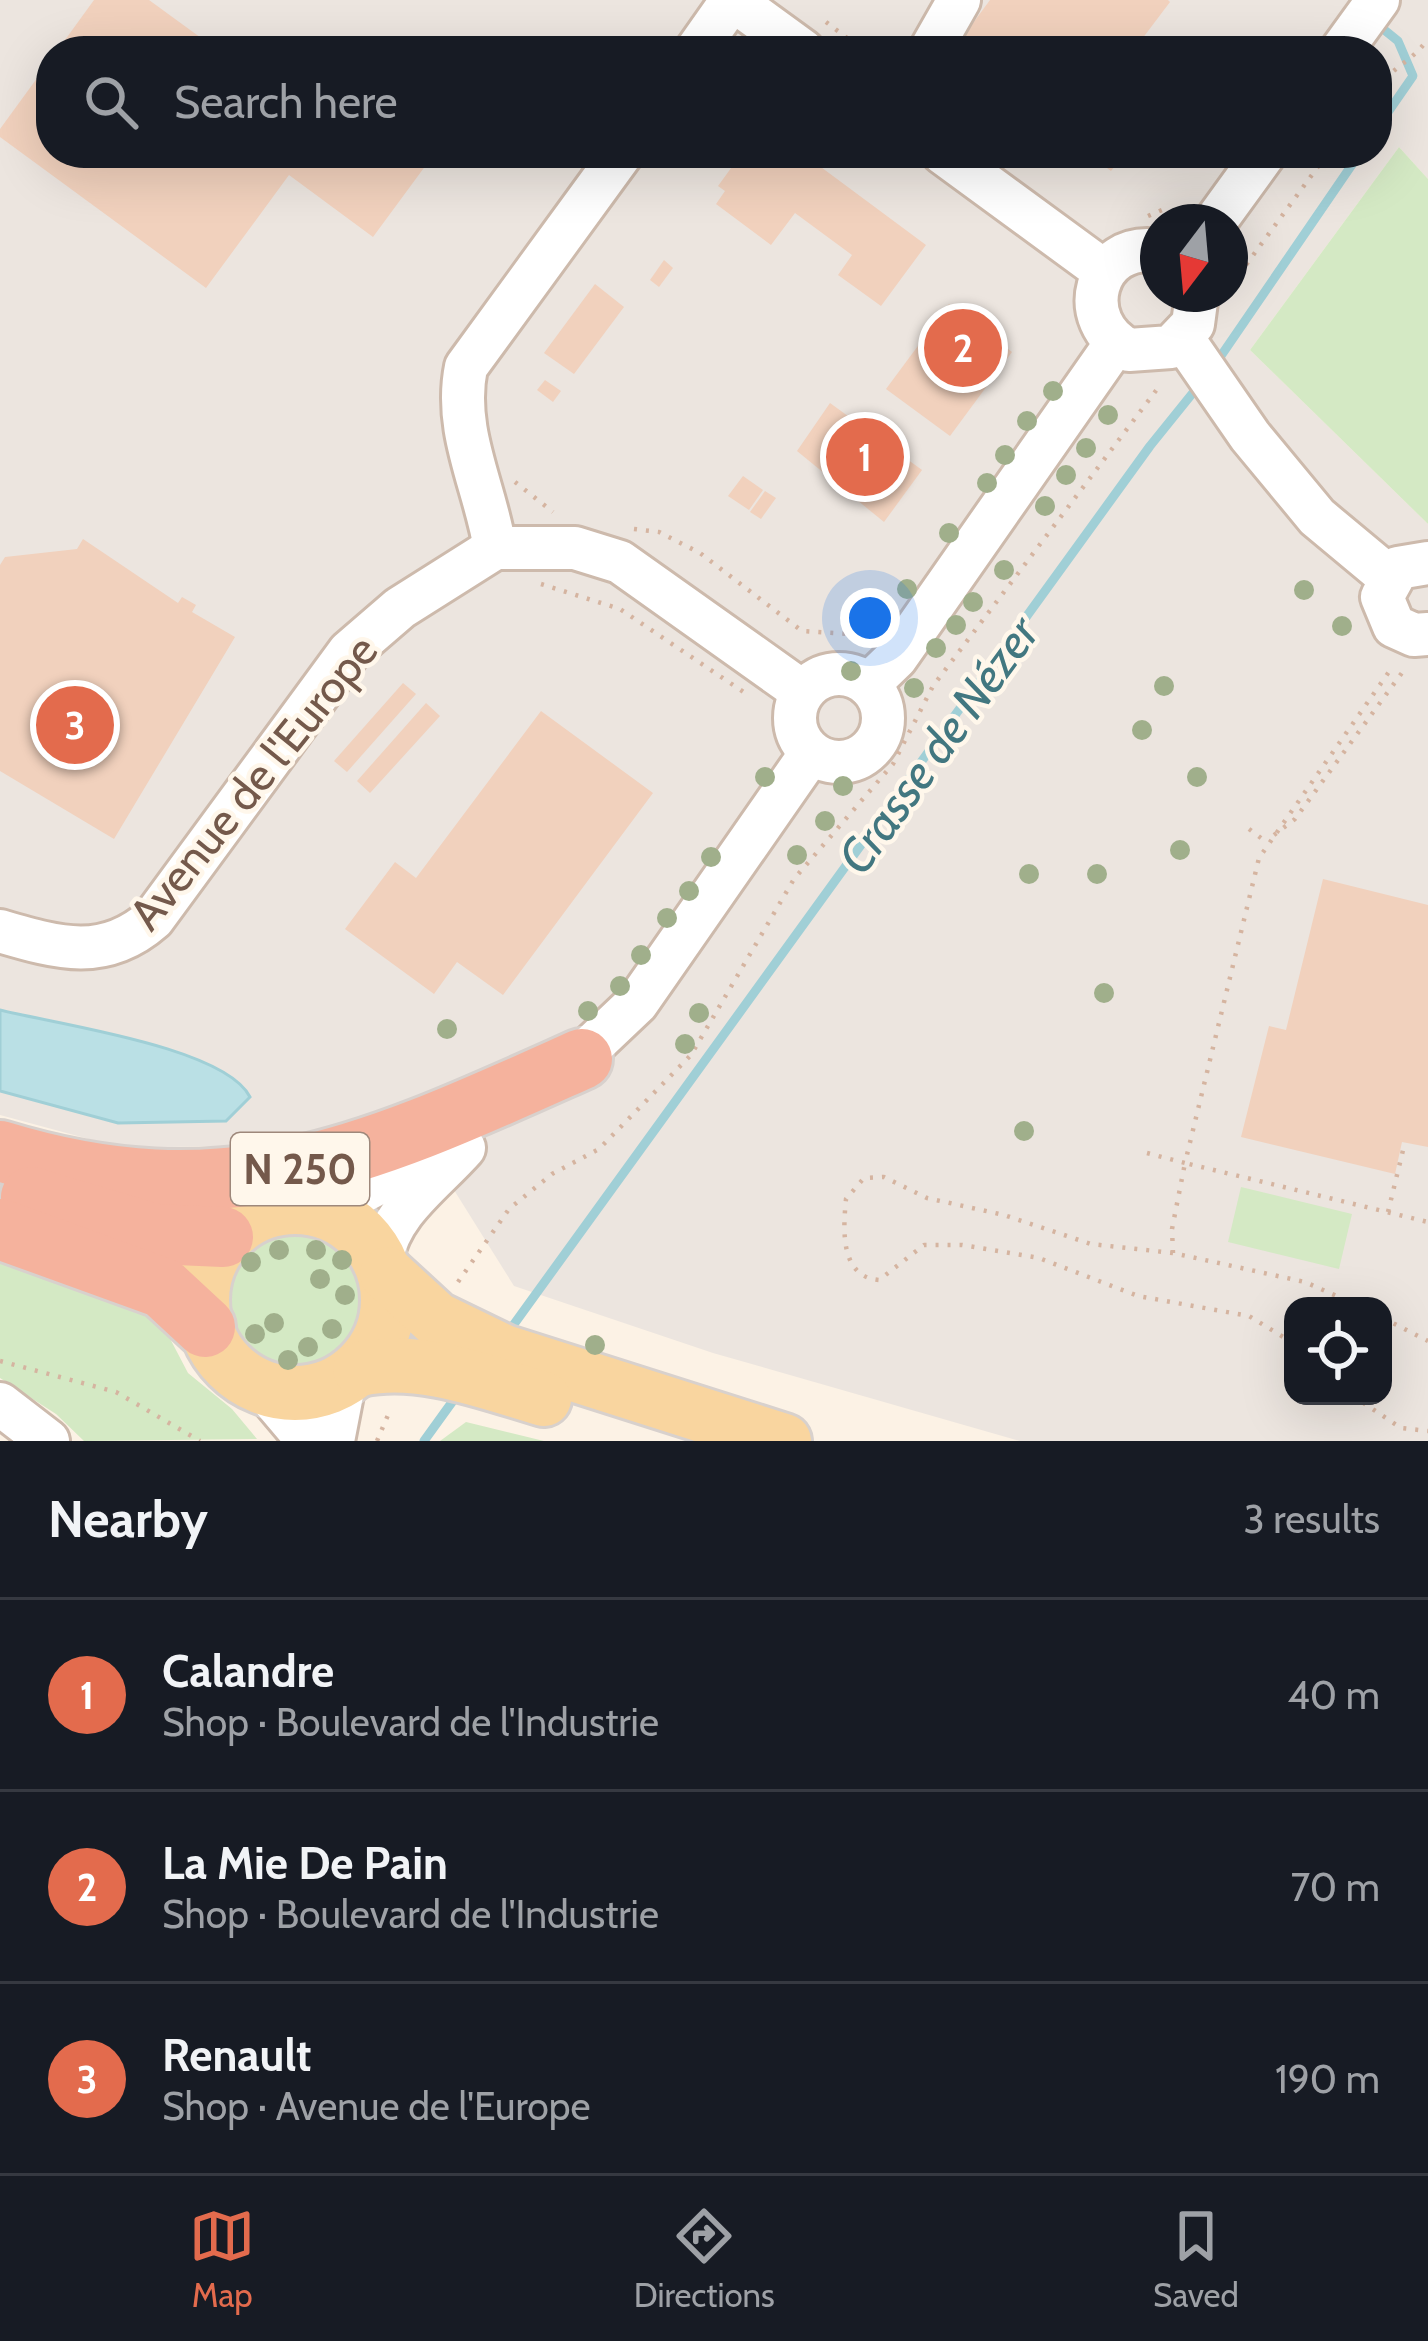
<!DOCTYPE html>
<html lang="en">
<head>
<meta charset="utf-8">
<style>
	:root { --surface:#171b24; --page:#20242c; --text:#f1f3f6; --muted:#9ea1a6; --line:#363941; --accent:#e36b4d }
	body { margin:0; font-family:Cabin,sans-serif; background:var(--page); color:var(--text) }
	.controls { position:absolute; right:36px; bottom:36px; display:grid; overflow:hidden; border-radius:24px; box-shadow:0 12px 48px #0002 }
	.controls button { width:108px; height:108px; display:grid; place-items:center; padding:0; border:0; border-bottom:3px solid var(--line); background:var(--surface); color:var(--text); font:60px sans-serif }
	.compass { position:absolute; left:1140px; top:204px; width:108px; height:108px; border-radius:50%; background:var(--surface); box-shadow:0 12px 48px #0002; rotate:196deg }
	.you { position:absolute; left:870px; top:618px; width:42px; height:42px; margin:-30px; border:9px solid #fff; border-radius:50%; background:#1a73e8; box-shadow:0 0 0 18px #1a73e833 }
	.badge { display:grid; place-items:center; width:78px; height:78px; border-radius:50%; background:var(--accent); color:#fff; font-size:39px; font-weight:700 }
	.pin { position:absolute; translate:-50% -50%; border:6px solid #fff; box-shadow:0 3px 12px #0006 }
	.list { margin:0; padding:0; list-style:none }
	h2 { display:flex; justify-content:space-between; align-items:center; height:156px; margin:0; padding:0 48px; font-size:51px }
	h2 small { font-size:39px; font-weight:400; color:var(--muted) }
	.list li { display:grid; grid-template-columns:78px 1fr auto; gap:36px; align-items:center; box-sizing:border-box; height:192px; padding:0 48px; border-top:3px solid var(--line) }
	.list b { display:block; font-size:45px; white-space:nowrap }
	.list p { margin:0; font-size:39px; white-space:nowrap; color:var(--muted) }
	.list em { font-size:39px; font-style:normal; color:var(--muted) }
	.icon { flex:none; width:66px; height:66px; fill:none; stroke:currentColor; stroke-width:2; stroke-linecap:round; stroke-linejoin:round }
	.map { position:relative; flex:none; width:1428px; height:1441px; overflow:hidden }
	.search { position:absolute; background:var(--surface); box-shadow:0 12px 48px #0002; left:36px; right:36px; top:36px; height:132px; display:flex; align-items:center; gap:30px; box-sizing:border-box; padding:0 42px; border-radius:48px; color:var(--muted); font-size:45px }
	.sheet { height:732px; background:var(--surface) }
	nav { display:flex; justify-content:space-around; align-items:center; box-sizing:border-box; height:168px; border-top:3px solid var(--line); background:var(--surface); font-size:33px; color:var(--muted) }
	nav a { display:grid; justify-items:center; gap:6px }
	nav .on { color:var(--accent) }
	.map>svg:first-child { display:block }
</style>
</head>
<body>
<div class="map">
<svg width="1428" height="1441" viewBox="0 0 1428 1441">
	<rect width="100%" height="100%" fill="#fcf2e5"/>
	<path fill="#ece5df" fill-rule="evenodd" d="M 0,0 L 1428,0 L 1428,179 L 1399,147 L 1250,350 L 1428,524 L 1428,1441 L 1020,1441 L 713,1353 L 514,1286 L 449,1182 L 266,1145 L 122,1148 L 0,1115 ZM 51,51 L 1377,51 L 1377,153 L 51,153 ZM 1158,222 L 1230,222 L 1230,294 L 1158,294 ZM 1293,1306 L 1383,1306 L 1383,1396 L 1293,1396 Z"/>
	<g fill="#d4e9c4">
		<path d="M 1399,147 L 1428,179 L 1428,524 L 1250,350 Z"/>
		<path d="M 1241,1187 L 1352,1214 L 1339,1269 L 1228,1242 Z"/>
		<circle cx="297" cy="1302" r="74"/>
		<path d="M 0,1248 L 104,1284 L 165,1329 L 188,1373 L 232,1409 L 257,1439 L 84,1441 L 56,1414 L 0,1378 Z"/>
		<path d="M 466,1422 L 544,1441 L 440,1441 Z"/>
	</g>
	<path fill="#bae0e5" stroke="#a0cfd6" stroke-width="3" d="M 0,1010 C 55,1024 225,1047 250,1097 L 226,1121 L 118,1123 L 0,1091 Z"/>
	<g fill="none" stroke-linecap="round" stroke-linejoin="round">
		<g stroke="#a0cfd6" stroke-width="9">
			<path d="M 1377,24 L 1398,41 L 1413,76 L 1377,128"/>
			<path d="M 1214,366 L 1360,153"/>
			<path d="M 509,1331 L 1150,446 L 1200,384"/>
			<path d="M 424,1441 L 455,1398"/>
		</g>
	</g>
	<g fill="#f1d1bd">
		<path d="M 94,0 L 149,0 L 219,51 L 57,51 Z"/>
		<path d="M 990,0 L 1168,0 L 1170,2 L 1133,51 L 962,51 L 956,46 Z"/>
		<path d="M 51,59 L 51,153 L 419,153 L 429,161 L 373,237 L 289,175 L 206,288 L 0,137 L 0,129 Z"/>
		<path d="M 742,153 L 802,153 L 926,245 L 881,306 L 838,275 L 852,255 L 795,213 L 771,245 L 716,204 L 725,191 L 718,186 Z"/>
		<path d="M 1087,153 L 1125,153 L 1111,171 Z"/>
		<path d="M 664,260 L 673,268 L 659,287 L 650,280 Z"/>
		<path d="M 595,284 L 624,307 L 574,374 L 544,353 Z"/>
		<path d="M 949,304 L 1012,352 L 950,436 L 886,389 Z"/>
		<path d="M 545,380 L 561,391 L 553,402 L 537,390 Z"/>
		<path d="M 830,403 L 922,470 L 884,522 L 797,451 Z"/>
		<path d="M 743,476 L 763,490 L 749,510 L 728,496 Z"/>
		<path d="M 765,491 L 776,498 L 761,519 L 750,512 Z"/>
		<path d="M 83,539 L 178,603 L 182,597 L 196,605 L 192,612 L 235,637 L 114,839 L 0,771 L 0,565 L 5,557 L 77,549 Z"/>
		<path d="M 403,683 L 416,694 L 347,772 L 334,761 Z"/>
		<path d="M 426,703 L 440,716 L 370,793 L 357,781 Z"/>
		<path d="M 541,711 L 653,793 L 503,995 L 457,962 L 434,994 L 345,929 L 395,862 L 416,878 Z"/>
		<path d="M 1323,879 L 1428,905 L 1428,1147 L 1402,1142 L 1395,1174 L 1241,1137 L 1269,1026 L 1286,1030 Z"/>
	</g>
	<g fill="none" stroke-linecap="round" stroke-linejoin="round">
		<g stroke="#cdbaac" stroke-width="48">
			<g id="minor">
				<path d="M 733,0 L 803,51"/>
				<path d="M 696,51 L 732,0"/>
				<path d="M 930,51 L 959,0"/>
				<path d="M 1341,51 L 1378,0"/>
				<path d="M 943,153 L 1104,271"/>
				<path d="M 1215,222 L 1265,153"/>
				<path d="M 1158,251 C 1094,241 1073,322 1129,350 L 1171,347 L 1193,324 L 1197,294"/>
				<path d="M 1183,339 L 1250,436 L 1317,517 L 1389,577"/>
				<path d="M 495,548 C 485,486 453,431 466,367 L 622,153"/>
				<path d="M 1428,563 L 1398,568 L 1382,597 L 1394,626 L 1414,635 L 1428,634"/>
				<circle cx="839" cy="718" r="44"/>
				<path d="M 868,685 L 896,658 L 1116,343"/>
				<path d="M 0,931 C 58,948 104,962 153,919 L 349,652 L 400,608 L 495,548 L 575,548 L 620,562 L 803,692"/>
				<path d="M 560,1076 L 637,1003 L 811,753"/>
				<path d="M 305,1208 L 358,1194 L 457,1141"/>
				<path d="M 381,1260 C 391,1210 432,1184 464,1148"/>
				<path d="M 264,1389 L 308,1441"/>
				<path d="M 0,1404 L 48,1441"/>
				<path d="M 333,1441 L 345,1379"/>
			</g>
		</g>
		<g stroke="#d8d1cd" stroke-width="60">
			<g id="major">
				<circle cx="295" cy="1300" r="93"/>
				<path d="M 387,1274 L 436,1319 L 504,1352 L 784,1441"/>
				<path d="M 360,1369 C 420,1356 486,1382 544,1399"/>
			</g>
		</g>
		<g stroke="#d8d1cd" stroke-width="66">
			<g id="highway">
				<path d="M 0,1151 C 232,1222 374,1152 582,1059"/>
				<path d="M 31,1197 L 155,1234 L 223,1237"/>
				<path d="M 0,1229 L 163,1288 L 205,1327"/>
			</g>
		</g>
		<g stroke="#d5b4a0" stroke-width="4.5" stroke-dasharray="3 9" stroke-linecap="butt">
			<path d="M 826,22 L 864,51"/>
			<path d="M 1377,88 C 1392,67 1416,59 1428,38"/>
			<path d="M 1148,216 L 1162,210 L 1182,214"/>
			<path d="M 1230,257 L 1242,268"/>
			<path d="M 1232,284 L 1328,153"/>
			<path d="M 515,482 L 553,512"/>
			<path d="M 634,529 L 659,532 L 700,553 L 802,631 L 867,635"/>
			<path d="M 541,584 L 620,609 L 748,695"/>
			<path d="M 1249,829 L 1265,841"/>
			<path d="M 1274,835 L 1295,819 L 1404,670"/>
			<path d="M 1147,1153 L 1185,1163 L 1259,858 L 1393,666"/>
			<path d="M 1388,1212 L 1405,1142"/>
			<path d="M 1173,1253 L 1172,1229 L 1185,1163 L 1428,1222"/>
			<path d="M 458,1282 L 509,1209 L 552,1174 L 599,1149 L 691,1055 L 794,879 L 893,764 L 933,686 L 1161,384"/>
			<path d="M 1383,1318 L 1428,1341"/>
			<path d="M 1293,1343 L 1249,1316 L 1138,1296 L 1039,1258 L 962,1245 L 924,1245 L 879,1280 C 840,1277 843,1230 846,1199 L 864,1178 L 884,1177 L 927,1198 L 1004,1215 L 1091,1244 L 1173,1253 L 1305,1282 L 1359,1306"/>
			<path d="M 0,1361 L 116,1392 L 200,1441"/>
			<path d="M 1353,1396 L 1401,1428 L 1428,1431"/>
			<path d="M 377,1441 L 391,1408"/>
		</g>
		<use href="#minor" stroke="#fff" stroke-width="42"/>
		<use href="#major" stroke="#f9d59f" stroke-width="54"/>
		<use href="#highway" stroke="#f5b29d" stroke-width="60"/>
	</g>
	<g fill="#a0af8b">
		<circle cx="1053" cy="391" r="10"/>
		<circle cx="1108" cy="415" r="10"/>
		<circle cx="1027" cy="421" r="10"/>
		<circle cx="1086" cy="448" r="10"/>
		<circle cx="1005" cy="455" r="10"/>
		<circle cx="1066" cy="475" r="10"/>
		<circle cx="987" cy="483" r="10"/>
		<circle cx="1045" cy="506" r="10"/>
		<circle cx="949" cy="533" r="10"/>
		<circle cx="1004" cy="570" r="10"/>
		<circle cx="907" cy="589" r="10"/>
		<circle cx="1304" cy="590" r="10"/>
		<circle cx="973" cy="602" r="10"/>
		<circle cx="879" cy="624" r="10"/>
		<circle cx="956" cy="625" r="10"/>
		<circle cx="1342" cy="626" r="10"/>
		<circle cx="936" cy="648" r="10"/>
		<circle cx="851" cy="671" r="10"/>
		<circle cx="1164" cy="686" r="10"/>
		<circle cx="914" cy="688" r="10"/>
		<circle cx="1142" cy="730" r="10"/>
		<circle cx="765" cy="777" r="10"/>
		<circle cx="1197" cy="777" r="10"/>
		<circle cx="843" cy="786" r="10"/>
		<circle cx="825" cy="821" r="10"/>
		<circle cx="1180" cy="850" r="10"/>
		<circle cx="797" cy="855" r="10"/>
		<circle cx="711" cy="857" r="10"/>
		<circle cx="1029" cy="874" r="10"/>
		<circle cx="1097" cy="874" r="10"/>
		<circle cx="689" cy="891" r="10"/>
		<circle cx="667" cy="918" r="10"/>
		<circle cx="641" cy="955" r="10"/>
		<circle cx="620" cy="986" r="10"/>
		<circle cx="1104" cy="993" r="10"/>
		<circle cx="588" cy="1011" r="10"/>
		<circle cx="699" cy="1013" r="10"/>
		<circle cx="447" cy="1029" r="10"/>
		<circle cx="685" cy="1044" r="10"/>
		<circle cx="1024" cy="1131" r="10"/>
		<circle cx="279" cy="1250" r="10"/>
		<circle cx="316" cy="1250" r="10"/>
		<circle cx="342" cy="1260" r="10"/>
		<circle cx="251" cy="1262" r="10"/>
		<circle cx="320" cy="1279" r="10"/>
		<circle cx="345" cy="1295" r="10"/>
		<circle cx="274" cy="1323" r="10"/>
		<circle cx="332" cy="1329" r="10"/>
		<circle cx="255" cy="1334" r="10"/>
		<circle cx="595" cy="1345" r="10"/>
		<circle cx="308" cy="1347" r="10"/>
		<circle cx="288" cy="1360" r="10"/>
	</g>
	<g text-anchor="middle" stroke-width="9" stroke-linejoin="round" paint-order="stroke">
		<rect fill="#fff7eb" stroke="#9e887b" stroke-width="3" x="231" y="1133" width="138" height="72" rx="9"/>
		<g font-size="42" font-weight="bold" fill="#74594b">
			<text x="300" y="1184">N 250</text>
		</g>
		<g font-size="45" fill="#74594b" stroke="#fff7eb">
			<text transform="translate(253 782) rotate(-51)" y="16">Avenue de l'Europe</text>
		</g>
		<g font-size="48" font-style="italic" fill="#427780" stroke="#fff7eb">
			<text transform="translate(938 745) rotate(-54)" y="17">Crasse de Nézer</text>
		</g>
	</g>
</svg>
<div class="controls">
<button><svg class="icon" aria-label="locate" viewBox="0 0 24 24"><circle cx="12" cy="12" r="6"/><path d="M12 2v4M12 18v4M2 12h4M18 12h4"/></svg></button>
</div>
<svg class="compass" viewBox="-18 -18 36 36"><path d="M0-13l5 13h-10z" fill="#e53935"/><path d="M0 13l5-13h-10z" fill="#9ea1a6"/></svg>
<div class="you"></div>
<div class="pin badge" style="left:865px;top:457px">1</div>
<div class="pin badge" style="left:963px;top:348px">2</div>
<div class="pin badge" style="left:75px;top:725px">3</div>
<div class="search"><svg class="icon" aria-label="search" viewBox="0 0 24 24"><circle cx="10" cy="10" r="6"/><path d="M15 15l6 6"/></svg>Search here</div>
</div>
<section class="sheet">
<h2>Nearby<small>3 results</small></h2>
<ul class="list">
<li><span class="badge">1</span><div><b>Calandre</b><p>Shop · Boulevard de l'Industrie</p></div><em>40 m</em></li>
<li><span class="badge">2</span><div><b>La Mie De Pain</b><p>Shop · Boulevard de l'Industrie</p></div><em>70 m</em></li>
<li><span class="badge">3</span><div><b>Renault</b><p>Shop · Avenue de l'Europe</p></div><em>190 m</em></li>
</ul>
</section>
<nav>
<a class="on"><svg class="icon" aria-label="map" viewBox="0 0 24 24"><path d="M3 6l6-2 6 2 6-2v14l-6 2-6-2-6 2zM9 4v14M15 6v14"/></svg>Map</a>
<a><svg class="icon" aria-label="directions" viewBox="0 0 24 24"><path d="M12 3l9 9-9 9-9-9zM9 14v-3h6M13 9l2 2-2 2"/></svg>Directions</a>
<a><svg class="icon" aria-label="saved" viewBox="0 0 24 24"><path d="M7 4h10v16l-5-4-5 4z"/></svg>Saved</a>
</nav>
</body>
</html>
